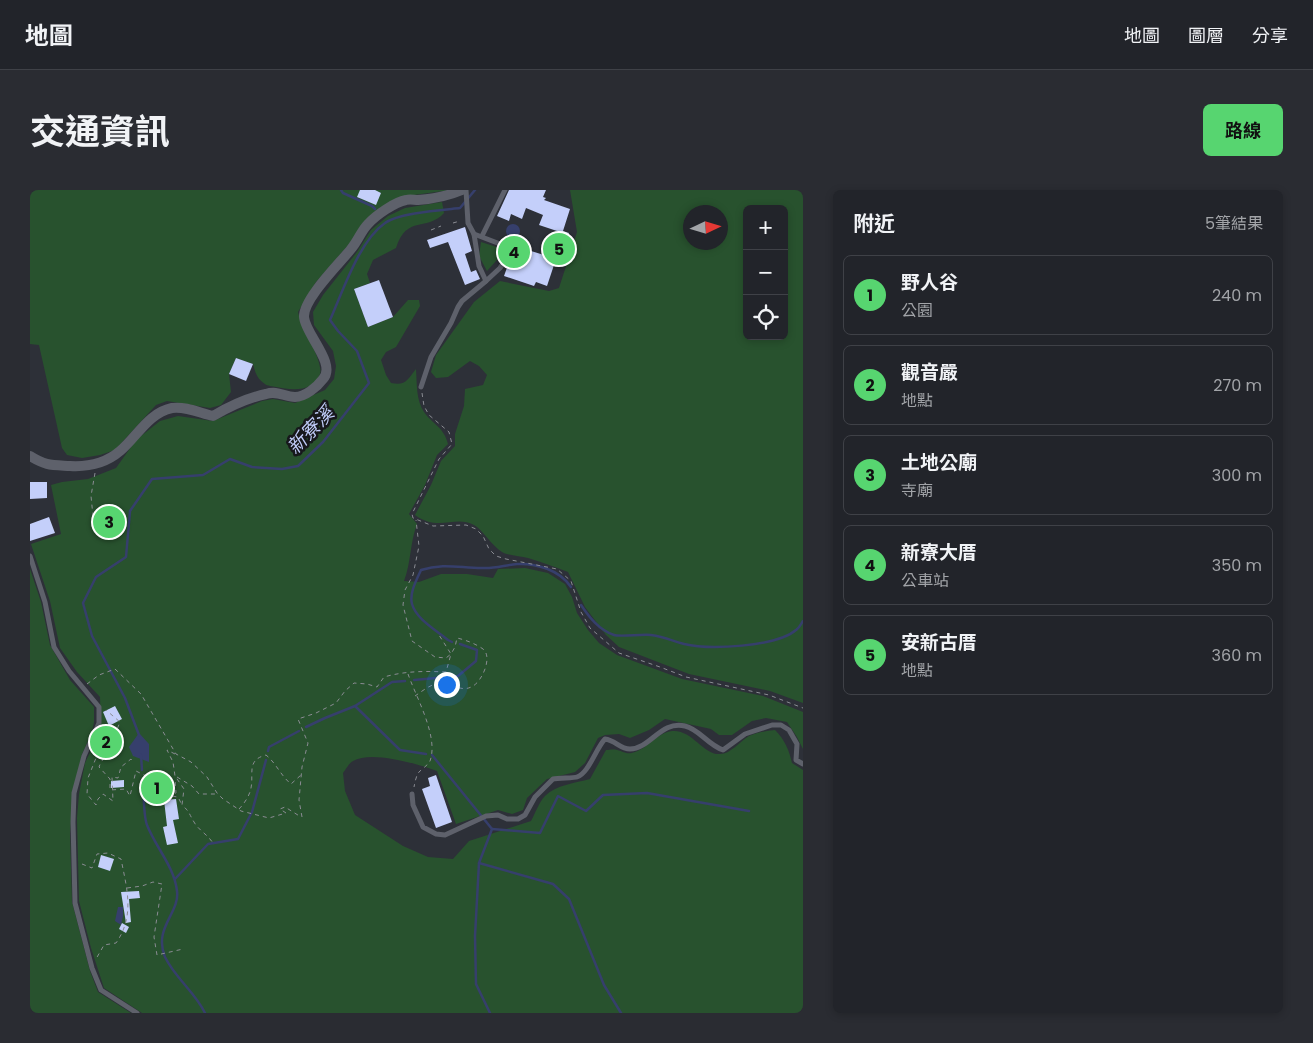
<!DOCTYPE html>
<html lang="zh-TW">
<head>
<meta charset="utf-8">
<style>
	:root { --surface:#22242a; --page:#2a2c32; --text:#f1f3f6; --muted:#a2a4a8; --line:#3f4147; --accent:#57d570 }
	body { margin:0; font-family:Poppins,"Noto Sans TC",sans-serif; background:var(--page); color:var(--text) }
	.controls { position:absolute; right:15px; top:15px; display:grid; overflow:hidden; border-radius:8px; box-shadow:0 2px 8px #0003 }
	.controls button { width:45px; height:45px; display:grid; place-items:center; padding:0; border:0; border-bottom:1px solid var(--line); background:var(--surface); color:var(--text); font:25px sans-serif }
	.compass { position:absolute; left:653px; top:15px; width:45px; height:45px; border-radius:50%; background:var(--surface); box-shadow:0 2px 8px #0003; rotate:86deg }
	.you { position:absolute; left:416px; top:494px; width:18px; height:18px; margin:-12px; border:4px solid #fff; border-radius:50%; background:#1a73e8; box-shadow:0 0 0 8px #1a73e833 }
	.badge { display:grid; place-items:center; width:32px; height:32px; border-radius:50%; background:var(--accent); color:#111; font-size:16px; font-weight:700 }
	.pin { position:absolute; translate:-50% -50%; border:2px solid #fff; box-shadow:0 1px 5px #0006 }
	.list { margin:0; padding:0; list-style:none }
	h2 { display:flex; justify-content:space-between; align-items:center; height:65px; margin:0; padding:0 20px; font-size:21px }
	h2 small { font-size:16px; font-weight:400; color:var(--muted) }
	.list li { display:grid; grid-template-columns:32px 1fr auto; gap:15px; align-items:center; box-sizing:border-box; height:80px; margin:0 10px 10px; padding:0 10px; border:1px solid var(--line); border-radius:8px }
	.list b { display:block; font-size:19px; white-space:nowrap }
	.list p { margin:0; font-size:16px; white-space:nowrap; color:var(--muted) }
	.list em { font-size:16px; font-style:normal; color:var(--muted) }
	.icon { flex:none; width:28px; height:28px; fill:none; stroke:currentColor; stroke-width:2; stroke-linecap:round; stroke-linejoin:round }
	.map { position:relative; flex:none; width:773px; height:823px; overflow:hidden; border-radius:8px }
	header { display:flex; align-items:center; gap:30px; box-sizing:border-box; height:70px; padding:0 25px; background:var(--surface); border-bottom:1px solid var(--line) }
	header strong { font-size:24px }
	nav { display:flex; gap:28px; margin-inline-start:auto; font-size:18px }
	.intro { display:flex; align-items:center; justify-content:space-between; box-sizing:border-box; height:120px; padding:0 30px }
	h1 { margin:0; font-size:35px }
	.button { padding:12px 22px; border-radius:8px; background:var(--accent); color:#111; font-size:18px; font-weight:700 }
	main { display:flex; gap:30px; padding:0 30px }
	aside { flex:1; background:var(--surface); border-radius:8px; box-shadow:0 2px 8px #0003 }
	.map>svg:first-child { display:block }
</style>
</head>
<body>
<header>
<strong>地圖</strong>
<nav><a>地圖</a><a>圖層</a><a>分享</a></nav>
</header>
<div class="intro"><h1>交通資訊</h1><a class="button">路線</a></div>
<main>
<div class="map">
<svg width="773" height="823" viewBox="0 0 773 823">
	<rect width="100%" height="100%" fill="#2d3038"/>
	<g fill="#28522e" fill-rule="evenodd">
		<path d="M 0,0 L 421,0 L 369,7 L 320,53 L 286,92 L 268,122 C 271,137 294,172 290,184 C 283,203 261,200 246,197 C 243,196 237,196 235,194 C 227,189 225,182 223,174 L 206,168 L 199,184 L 201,202 L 191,215 L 180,218 L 137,211 L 126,215 L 85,260 L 70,265 L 52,268 L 37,265 L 32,258 L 9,155 L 0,154 Z"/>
		<path d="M 540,0 L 773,0 L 773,513 L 740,501 L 659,484 L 589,457 L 576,445 L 555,417 L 538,382 C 525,377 512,372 498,368 C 490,366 479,366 472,362 C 462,356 452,339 444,335 C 425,325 408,342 385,325 L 401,295 L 411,271 L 425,256 L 425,244 L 434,216 L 435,199 L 453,195 L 457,185 L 449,176 L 440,171 L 418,187 L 406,188 L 401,182 L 406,165 L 444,112 L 470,91 L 519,101 L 529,98 L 547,42 ZM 717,19 L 754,19 L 754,146 L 717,146 ZM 661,22 L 691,22 L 691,52 L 661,52 Z"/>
		<path d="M 412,12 L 414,23 C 397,42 377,24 366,58 L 343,70 L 337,84 L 340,93 L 324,99 L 338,137 L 363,127 L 378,110 L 389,110 L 390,116 L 366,157 L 356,162 L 351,170 L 356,185 L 361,193 C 376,196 377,190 386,179 C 387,194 386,210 394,222 C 403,235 414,237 418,254 L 407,265 L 395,295 L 379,324 L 387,334 C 380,352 381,373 374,391 L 389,392 L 411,384 L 437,384 L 463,388 L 468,379 L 495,378 L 518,383 L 535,394 L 542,407 L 547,423 L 558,440 L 569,453 L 587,465 L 652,489 L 733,506 L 773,522 L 773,559 L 767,547 L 757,532 L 736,528 L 722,531 L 702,545 L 689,545 L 681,539 L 635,529 L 619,540 L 600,548 L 589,544 L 575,545 L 568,548 L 555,573 L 545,582 L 517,589 L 497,608 L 493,620 L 482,624 L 468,620 L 426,634 L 407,581 C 388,574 341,560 323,571 C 319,573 316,579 313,583 L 315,601 L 325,625 L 373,656 L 398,667 L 423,669 L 439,651 L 501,631 C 505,624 509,612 515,606 C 526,595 545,593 560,589 L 576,560 C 579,560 584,559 587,560 C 595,562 597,565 605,562 C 619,557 627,543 642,541 C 662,539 673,565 690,564 C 701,564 710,551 719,546 C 728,542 736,541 745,540 C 755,550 759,560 762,573 L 773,580 L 773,823 L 112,823 L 74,798 L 61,758 L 49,711 L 47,628 L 49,604 L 55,573 L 71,539 L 70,507 L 47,482 L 30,458 L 20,411 L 1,354 L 31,344 L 21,295 L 32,292 L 58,289 L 86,278 L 106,250 L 130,231 L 148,226 L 183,231 L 232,211 L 243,209 L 265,213 L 295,200 L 304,189 L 306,176 L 303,161 L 284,135 L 283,122 L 293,105 L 327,62 L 341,40 L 358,26 L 375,18 Z"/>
		<path d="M 451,52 L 476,60 L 457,81 L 449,66 Z"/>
		<path d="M 0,379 L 11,412 L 20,455 L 40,490 L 64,517 L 64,532 L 62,543 L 52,564 L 43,602 L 40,644 L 42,712 L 60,781 L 68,802 L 101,823 L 0,823 Z"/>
	</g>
	<g fill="#363f6c">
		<circle cx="483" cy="41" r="7"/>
		<path d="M 109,543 L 119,554 L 119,572 L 103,566 L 99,557 Z"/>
		<path d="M 88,717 L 93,717 L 93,726 L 91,735 L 85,731 Z"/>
	</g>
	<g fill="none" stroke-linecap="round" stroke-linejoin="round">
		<g stroke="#363f6c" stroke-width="2.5">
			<path d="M 311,0 L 313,3 L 342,16 L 345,19"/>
			<path d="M 551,415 C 559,427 569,440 584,445 C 590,447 612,444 621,445 C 636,447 642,451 654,454 C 679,460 746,457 766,440 C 769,438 771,434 773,431"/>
			<path d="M 422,452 L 418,450 C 406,440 386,429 382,414 C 379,403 387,389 391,380 C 415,372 433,379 456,378 C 466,378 476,375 487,374 C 506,373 530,380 541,397"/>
			<path d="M 384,490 L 428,486 L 446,471 L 447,460 L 430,454"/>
			<path d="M 325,516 L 362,492 L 375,491"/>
			<path d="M 276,537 L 295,528 L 325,516 L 370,560 L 396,564"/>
			<path d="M 109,545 L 95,508 L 62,446 L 53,413 L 66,387 L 96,367 L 100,321 L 122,289 L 173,285 L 200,269 L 222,277 L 252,279 L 268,276 L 293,252 L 339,193 L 327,161 L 308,141 L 300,130 C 313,101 329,51 355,33 C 368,23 412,20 430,18 L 445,0"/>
			<path d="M 238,561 L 239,557 L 269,541"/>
			<path d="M 111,565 L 112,580"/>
			<path d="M 402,565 L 462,639 L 449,673 L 445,746 L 446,794 L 460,823"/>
			<path d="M 113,590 C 114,602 113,624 117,635 C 126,658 144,676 147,701 C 150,723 123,738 135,767 C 145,788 165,802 175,823"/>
			<path d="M 462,639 L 510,643 L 528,606 L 556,621 L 573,605 L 617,603 L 719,621"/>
			<path d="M 449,673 L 523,694 L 539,709 L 574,795 L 591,823"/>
			<path d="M 145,689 L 178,654 L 208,649 L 222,622 L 236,570"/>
		</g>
	</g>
	<g fill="#c4cffa">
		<path d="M 330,0 L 345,0 L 351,3 L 346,15 L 327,7 Z"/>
		<path d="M 479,0 L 516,0 L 513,7 L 516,8 L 514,10 L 540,19 L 533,41 L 539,43 L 529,77 L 524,75 L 517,96 L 506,92 L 504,96 L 474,86 L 479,72 L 484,64 L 484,60 L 499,65 L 501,61 L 514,65 L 517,58 L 524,60 L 530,42 L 509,35 L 513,25 L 496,18 L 492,29 L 481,24 L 479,31 L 467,26 Z"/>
		<path d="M 435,37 L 442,61 L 435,64 L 441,82 L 446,80 L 450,89 L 435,95 L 418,52 L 400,58 L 397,50 Z"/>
		<path d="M 349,90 L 363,127 L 338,137 L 324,99 Z"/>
		<path d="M 206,168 L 223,174 L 216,191 L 199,184 Z"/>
		<path d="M 0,292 L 17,292 L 17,308 L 0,309 Z"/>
		<path d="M 85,326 L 86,336 L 72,337 L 72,328 Z"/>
		<path d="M 19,327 L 25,343 L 0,351 L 0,334 Z"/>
		<path d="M 85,516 L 92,529 L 79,536 L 73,522 Z"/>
		<path d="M 81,545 L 84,554 L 70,558 L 68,549 Z"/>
		<path d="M 406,585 L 422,632 L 406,638 L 392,599 L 400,596 L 398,588 Z"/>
		<path d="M 94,590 L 94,597 L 81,598 L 81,591 Z"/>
		<path d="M 146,609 L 149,629 L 143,630 L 148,653 L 137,655 L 133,637 L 137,636 L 134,610 Z"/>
		<path d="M 71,665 L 84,669 L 80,681 L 68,677 Z"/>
		<path d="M 109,701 L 110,708 L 99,709 L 101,732 L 96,733 L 91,702 Z"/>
		<path d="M 92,733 L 99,737 L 96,743 L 89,739 Z"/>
	</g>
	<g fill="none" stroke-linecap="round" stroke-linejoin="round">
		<g stroke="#8a8c93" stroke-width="1" stroke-dasharray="4 4" stroke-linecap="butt">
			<path d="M 423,33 L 430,31"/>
			<path d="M 401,40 L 411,36"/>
			<path d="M 392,203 L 394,216 L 399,225 L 419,242 L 422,254 L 409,269 L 382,324 L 383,328 L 403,336 L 436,335 L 446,339 L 453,346 L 459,359 L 466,366 L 476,369 L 527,379 L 541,391 L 551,422 L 560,438 L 589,463 L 630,477 L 656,487 L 739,505 L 773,518"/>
			<path d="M 65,283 L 61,306 L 63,326 L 88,323"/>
			<path d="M 378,484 C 386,507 409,547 400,571 C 398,575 392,579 389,582 C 386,586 385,592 384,597"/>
			<path d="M 57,494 L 69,485 L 85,479 L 111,504 L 146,564 L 161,572 L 177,587 L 187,603 L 193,609 L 211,621 L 239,628 L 256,623 L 250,619 L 255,617 L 271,627"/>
			<path d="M 385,506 C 394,500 405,490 417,494 C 427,496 433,502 443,496 C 452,491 463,467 453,459 C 446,454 436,450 427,448 L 425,457 L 421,464 L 409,445"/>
			<path d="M 85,556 L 71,572 L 69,577 L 80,589 L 80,600 L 96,599 L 100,606 L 106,581 L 116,586 L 126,604 L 148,607 L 152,615"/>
			<path d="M 80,562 L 66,568 L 58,588 L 57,604 L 66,615 L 68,609 L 73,604 L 83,611 L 82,587 L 88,588 L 91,577 L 101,569 L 103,572"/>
			<path d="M 64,563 L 85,556 L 86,542 L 90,532 L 76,520"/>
			<path d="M 145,564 L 137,560 L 143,572 L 145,586 L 154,599 L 152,615 C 160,622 159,624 164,632 C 169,641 179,645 184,655"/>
			<path d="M 147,587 L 162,596 L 169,604 L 186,604"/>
			<path d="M 138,607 L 146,603 L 145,588"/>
			<path d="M 209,619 C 214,614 220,605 221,598 C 224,584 216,570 236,565 C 246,573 251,586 261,594 L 271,585"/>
			<path d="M 272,627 L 269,610 L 272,577 L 278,553 L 268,529 L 286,523 L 306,513 L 315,501 L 324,493 L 337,494 L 347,497 L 354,487 C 375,481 394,481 416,482 L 421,464 L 416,468 L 405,467 L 382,451 L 373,415 L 375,400 L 383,385 L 389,356 L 386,330"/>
			<path d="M 52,674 L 62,678 L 67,664 L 78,663 L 91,669 C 97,699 105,726 86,753 L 74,755 L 66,769"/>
			<path d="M 97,698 L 112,696 L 123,692 L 132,694 L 124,747 L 127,765 L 153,759"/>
		</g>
		<g stroke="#5e616b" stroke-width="5">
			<path d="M 444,44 L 478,57 L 480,63 L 470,78 L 456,91"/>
			<path d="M 452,46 L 475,0"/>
			<path d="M 391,197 L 401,167 L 421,133 L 428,117 L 432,111 L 456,91 L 449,76 L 444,44 L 438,33 L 436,0"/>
			<path d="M 0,366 L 15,412 L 24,457 L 39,481 L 69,517 L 69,533 L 54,566 L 44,603 L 43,632 L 45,713 L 62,778 L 71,800 L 107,823"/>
			<path d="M 382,604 L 383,615 L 393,637 L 406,644 L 415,645 L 456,626 L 468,625 L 477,629 L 488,629 L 495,625 L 505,607 L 523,589 C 529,588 544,588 547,587 C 559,583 566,558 575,549 C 585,550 590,559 600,559 C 620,559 631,530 655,536 C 669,539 678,555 693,560 L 715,544 L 742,535 L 751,535 L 759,540 L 767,554 L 766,570 L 773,574"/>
		</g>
		<path stroke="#5e616b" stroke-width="10" d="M 0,266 C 16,276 21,275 40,276 C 57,277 76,273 90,261 C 107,247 118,223 142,218 C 156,216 170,223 183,226 C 200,216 217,208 236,204 C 248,200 254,207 265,207 C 275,207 287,197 293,189 C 307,174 275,144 274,127 C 273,109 310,73 321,59 C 328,51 331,41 338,34 C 346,25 365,12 376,10 C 380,9 384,10 388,10 C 403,9 418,6 432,0"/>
	</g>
	<g text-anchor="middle" stroke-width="5" stroke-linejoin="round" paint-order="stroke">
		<g font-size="19" font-style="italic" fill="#c0ccf9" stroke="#17181c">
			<text transform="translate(280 240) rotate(-46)" y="7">新寮溪</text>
		</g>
	</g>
</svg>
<div class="controls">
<button>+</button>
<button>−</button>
<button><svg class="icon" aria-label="locate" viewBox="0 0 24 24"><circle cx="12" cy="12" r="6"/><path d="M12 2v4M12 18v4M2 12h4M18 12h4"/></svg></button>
</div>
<svg class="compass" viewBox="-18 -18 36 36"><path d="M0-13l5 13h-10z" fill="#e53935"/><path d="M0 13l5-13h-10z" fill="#a2a4a8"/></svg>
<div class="you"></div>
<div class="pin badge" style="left:127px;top:598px">1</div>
<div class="pin badge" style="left:76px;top:552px">2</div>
<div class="pin badge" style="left:79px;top:332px">3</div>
<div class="pin badge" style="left:484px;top:62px">4</div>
<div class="pin badge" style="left:529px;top:59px">5</div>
</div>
<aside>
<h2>附近<small>5筆結果</small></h2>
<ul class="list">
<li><span class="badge">1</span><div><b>野人谷</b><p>公園</p></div><em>240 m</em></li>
<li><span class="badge">2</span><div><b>觀音嚴</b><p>地點</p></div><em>270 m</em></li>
<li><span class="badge">3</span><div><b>土地公廟</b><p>寺廟</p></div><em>300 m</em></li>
<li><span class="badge">4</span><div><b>新寮大厝</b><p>公車站</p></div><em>350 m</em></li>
<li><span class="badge">5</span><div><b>安新古厝</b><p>地點</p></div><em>360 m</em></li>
</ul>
</aside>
</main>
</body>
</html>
